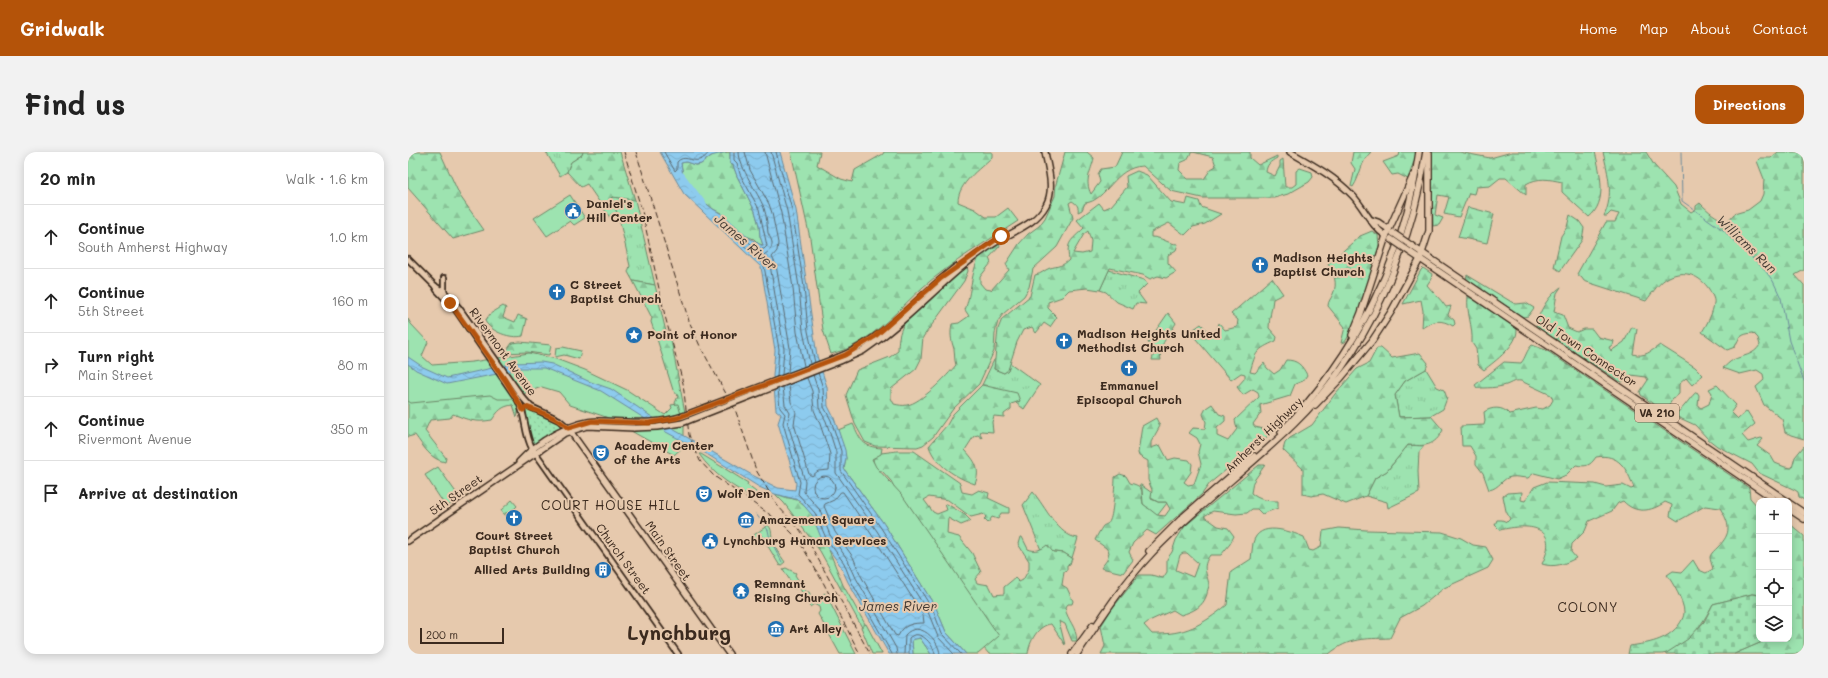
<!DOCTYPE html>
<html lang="en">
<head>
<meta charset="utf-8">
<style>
	:root { --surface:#fff; --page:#f2f2f2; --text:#222; --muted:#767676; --line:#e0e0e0; --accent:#b45309 }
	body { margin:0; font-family:Mali,sans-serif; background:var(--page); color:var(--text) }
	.controls { position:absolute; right:12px; bottom:12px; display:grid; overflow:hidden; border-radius:8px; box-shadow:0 2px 10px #0003 }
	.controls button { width:36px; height:36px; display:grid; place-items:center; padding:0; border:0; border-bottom:1px solid var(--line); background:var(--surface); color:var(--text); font:20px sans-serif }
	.scale { position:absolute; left:12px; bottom:10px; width:84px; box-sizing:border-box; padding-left:4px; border:2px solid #3b2a1e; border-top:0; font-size:11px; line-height:14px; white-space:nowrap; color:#3b2a1e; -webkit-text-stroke:3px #e6c9ad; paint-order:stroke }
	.stop { position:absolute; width:12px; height:12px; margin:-9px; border:3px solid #b45309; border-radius:50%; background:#fff }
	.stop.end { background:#b45309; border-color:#fff; box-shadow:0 1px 4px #0008 }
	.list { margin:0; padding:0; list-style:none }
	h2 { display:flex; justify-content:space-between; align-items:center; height:52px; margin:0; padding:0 16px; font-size:17px }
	h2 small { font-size:13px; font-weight:400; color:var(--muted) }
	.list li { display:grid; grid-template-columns:26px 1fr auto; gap:12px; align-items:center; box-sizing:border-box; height:64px; padding:0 16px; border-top:1px solid var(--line) }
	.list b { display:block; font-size:15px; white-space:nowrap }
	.list p { margin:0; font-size:13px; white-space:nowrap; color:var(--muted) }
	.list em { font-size:13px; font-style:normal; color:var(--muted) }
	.icon { flex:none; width:22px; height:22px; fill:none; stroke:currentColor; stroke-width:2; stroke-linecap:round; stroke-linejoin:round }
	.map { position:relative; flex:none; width:1396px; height:502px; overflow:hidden; border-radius:12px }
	header { display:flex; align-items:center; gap:24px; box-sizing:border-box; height:56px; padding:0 20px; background:var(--accent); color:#fff }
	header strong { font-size:19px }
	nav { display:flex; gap:22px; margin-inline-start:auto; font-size:14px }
	.intro { display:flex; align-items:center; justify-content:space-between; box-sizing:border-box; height:96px; padding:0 24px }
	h1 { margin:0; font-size:28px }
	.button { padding:10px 18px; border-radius:12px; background:var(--accent); color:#fff; font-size:14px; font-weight:700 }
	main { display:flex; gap:24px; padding:0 24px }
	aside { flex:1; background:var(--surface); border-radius:12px; box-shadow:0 2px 10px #0003 }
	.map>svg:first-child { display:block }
</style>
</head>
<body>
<header>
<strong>Gridwalk</strong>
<nav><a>Home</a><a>Map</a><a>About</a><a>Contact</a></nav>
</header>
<div class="intro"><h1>Find us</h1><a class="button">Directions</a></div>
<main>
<aside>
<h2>20 min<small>Walk · 1.6 km</small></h2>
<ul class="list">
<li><svg class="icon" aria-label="ahead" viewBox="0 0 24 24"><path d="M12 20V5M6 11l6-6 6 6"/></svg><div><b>Continue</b><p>South Amherst Highway</p></div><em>1.0 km</em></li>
<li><svg class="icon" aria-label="ahead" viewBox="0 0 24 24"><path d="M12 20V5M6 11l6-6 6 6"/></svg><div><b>Continue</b><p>5th Street</p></div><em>160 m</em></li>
<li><svg class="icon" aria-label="right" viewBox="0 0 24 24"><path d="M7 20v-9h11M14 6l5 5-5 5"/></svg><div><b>Turn right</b><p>Main Street</p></div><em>80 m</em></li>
<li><svg class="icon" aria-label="ahead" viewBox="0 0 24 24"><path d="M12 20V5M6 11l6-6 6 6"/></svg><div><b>Continue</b><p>Rivermont Avenue</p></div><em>350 m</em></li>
<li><svg class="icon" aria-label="arrive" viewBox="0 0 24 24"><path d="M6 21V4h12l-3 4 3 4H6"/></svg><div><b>Arrive at destination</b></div></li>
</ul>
</aside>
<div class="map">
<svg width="1396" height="502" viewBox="0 0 1396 502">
	<defs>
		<pattern id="grass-tufts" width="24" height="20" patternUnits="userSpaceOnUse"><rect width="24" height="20" fill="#9de3b0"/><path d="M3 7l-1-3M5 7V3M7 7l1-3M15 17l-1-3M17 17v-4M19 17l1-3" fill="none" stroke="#88c397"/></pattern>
		<pattern id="forest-firs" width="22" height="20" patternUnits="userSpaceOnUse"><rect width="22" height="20" fill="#9de3b0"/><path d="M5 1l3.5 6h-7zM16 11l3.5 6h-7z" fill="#88c397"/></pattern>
		<pattern id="cemetery-stones" width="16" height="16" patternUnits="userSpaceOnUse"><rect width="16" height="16" fill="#9de3b0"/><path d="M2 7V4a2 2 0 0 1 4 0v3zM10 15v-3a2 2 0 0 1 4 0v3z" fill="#88c397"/></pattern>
		<pattern id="garden-dots" width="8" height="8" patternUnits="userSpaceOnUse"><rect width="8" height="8" fill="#9de3b0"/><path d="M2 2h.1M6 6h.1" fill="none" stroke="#88c397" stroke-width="1.8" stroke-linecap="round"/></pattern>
		<pattern id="water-waves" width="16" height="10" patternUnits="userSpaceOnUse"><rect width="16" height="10" fill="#8dcbee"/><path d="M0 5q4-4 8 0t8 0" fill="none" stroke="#7baecc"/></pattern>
	</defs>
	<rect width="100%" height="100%" fill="#e6c9ad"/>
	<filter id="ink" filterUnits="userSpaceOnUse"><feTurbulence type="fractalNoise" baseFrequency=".025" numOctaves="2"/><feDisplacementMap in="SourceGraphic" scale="8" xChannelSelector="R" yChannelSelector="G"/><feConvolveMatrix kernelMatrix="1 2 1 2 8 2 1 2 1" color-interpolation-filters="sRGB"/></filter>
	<g filter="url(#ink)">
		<g fill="url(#grass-tufts)" stroke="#6c8667">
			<path d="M 138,0 L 175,0 L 174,3 L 163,10 L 159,20 L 152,24 Z"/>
			<path d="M 204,45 L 227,48 L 247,133 L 225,129 L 220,120 L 222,114 L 211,66 L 203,47 Z"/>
			<path d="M 701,118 L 736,128 L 739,132 L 730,141 L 738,152 L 728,151 L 725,157 L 709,150 L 698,140 L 692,138 Z"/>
			<path d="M 588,207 L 586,217 L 596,221 L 600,218 L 602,211 L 632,233 L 616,257 L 608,251 L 612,249 L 577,233 L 574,233 L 586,208 Z"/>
			<path d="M 1018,217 L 1029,235 L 1036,238 L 1039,246 L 1035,257 L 1023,264 L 991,265 L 987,243 L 997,229 Z"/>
			<path d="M 1000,293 L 1016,294 L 1011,300 L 1010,319 L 1011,341 L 980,356 L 979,350 L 958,344 L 967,326 L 979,319 Z"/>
			<path d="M 731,333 L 733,333 L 744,341 L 743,347 L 750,350 L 758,350 L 759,351 L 749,364 L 735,352 L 734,337 Z"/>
			<path d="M 625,340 C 637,354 650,384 670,386 L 664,406 L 656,401 L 633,398 L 615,353 Z"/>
			<path d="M 104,348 L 109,354 L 102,361 L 97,361 L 97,364 L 93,358 Z"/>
			<path d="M 360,373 C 364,377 363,380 364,385 C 366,394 372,403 377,410 L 372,414 L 353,383 L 345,388 L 343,385 Z"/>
		</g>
		<g fill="url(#forest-firs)" stroke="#6c8667" fill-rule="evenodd">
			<path d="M 0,0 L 32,0 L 52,44 L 76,78 L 45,87 L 0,36 Z"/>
			<path d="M 175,0 L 212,0 L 227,48 L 204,45 L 203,47 L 210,63 L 203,67 L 179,32 L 173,35 L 159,20 L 163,10 L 174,3 Z"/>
			<path d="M 322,0 L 322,12 L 325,13 L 329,24 L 347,59 L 351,73 L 352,84 L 355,93 L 351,92 L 346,87 L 338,84 L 313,61 L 305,57 L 285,41 L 275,24 L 273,11 L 278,10 L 287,13 L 293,12 L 306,2 Z"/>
			<path d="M 383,0 L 412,0 L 409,13 L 433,27 L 444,30 L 447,18 L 475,2 L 476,0 L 584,0 L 584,5 C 571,18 550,31 550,50 L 567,57 L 578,65 L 588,65 L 600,56 L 610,69 C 578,90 544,110 515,135 C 492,156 471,181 443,195 C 437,198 429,200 423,202 L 415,178 L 402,86 Z"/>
			<path d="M 657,0 L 679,0 L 686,6 C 683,20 676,28 683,42 L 692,30 L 690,22 L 693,17 L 707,15 L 714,0 L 842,0 L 842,6 L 850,13 L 869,4 L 869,6 C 862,10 859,12 858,20 L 867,24 L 872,14 L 872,9 L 875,7 L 877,35 L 884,35 L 888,32 L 888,19 L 892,16 L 904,20 L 905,25 L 901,30 L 880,42 L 866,46 L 794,46 L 763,39 L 735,14 C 706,15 699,49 677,51 L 674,58 L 670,60 C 671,55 669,52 664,49 L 661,51 L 665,66 L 649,95 L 625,117 L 621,135 L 616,144 L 595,162 L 590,169 L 587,181 L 586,199 L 571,232 L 545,257 L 525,285 L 515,293 L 509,295 L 467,294 L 457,290 L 447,272 L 438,243 L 449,218 L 482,205 L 490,199 C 490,190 491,180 496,172 C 499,166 554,116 559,114 L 560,119 L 556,129 L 515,185 L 513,207 L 508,217 L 483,237 L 483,246 L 486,252 C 490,253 495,254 499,253 C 513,251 539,224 548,213 C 546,207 547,203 546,197 C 543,188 542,182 544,172 L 551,171 L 561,164 L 557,158 C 563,143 564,112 574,101 C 578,97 585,93 590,90 L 592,94 L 581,106 L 583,111 L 572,125 L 572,131 L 577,137 L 583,138 L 601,118 L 598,112 L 611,92 L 620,82 L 631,74 L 637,66 L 647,44 L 648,32 ZM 785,0 L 805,5 L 808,14 L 803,17 L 796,27 L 780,27 L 771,18 L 772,11 L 779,8 L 783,1 Z"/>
			<path d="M 945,0 L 963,0 C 952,10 953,23 945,35 L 943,34 L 947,17 L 943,11 Z"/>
			<path d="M 992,0 L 1009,0 L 1000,27 L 990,22 L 984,23 L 975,10 L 991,4 Z"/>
			<path d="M 1023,0 L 1051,0 L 1082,6 L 1104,0 L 1187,0 C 1192,20 1200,50 1181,65 L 1154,40 L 1154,30 C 1141,27 1130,25 1118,32 L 1118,43 L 1098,26 L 1092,26 L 1082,34 L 1068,35 L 1066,42 L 1061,41 L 1051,65 L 1036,62 L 1041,45 L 1030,43 L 1027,63 L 1035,66 L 1031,73 L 1025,74 Z"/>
			<path d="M 1195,0 L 1238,0 L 1246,13 L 1266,35 L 1273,52 L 1283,60 L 1288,57 L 1288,54 L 1292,51 C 1300,59 1308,66 1319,70 L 1326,62 L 1340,58 L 1352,49 L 1355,42 L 1356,27 L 1349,9 L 1352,6 L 1363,6 L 1370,0 L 1396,0 L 1396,118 L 1387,123 L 1396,133 L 1396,287 L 1383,283 L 1377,280 L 1374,267 L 1356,253 L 1348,235 L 1356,228 L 1355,222 L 1349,218 L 1332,222 L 1315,216 C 1318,214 1321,210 1325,208 C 1335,203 1345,204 1352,193 L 1350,186 L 1345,181 C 1333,182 1331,185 1327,195 L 1319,198 L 1294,180 C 1299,172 1305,161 1306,151 C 1307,147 1303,141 1301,137 C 1292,124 1277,117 1261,125 C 1251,130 1245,140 1238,149 L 1176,129 L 1174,126 L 1169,122 L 1198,70 L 1207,70 L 1211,62 L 1203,60 L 1199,64 L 1196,64 C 1206,43 1200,22 1195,0 Z"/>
			<path d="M 729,19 L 739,23 L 763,50 L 778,53 L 780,46 L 791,49 L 793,55 L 813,62 L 797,72 L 785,75 L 777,83 L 761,71 L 743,80 L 743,85 C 754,85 760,92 770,92 L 768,98 L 760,103 L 760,111 L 768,120 L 758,126 L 750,124 L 742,127 L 735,123 L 702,116 L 692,138 L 679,136 L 661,138 L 654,145 L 640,150 L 640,156 L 649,165 L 642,175 L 636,171 L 628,181 L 624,175 L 615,178 L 609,190 L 600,218 L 596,221 L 586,217 L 590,177 L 594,167 L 622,144 L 627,123 C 634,122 636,118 642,116 C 650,114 655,114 661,108 C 658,89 663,89 676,76 L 669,68 L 691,51 L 696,57 L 703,54 L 719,35 L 718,24 ZM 680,79 L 683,89 L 682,100 L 674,102 L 665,101 L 676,82 Z"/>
			<path d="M 1060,55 L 1086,62 L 1079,91 L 1050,85 Z"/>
			<path d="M 1162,63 L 1171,69 L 1176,76 L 1174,88 L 1152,119 L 1146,115 L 1153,84 L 1159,75 Z"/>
			<path d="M 964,79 L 970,83 L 971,94 L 952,159 L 944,178 L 937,190 L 933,191 L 937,175 L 920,154 C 920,149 923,147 925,142 C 930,131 926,122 920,112 L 952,84 Z"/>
			<path d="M 1015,116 L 1024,122 L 1023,127 L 1019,133 C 1025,141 1032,146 1038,155 L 1043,154 L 1040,163 L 1046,168 L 1047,172 L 1045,174 C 1033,167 1026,168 1014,176 L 1015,159 L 1013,148 L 995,152 L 1013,118 Z"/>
			<path d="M 1059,123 L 1107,152 L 1118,151 L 1126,156 L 1120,164 L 1115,165 L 1058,127 Z"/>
			<path d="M 864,126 L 875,142 L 865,147 C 864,157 861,166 861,176 L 869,185 L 868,189 C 848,198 848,199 842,220 L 847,221 L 856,211 L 859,216 L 866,222 L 872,218 L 878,208 C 889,208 894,213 899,223 L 895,229 L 887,232 L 882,244 L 852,253 L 853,261 L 845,272 L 847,275 L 856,277 L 868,273 L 861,283 L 802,331 L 794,342 L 748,383 L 739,378 L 725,391 L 721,400 L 725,408 L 715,421 L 693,416 L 699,408 L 701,400 L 698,396 L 687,388 C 689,384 692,378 695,374 C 698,372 701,372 702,368 C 705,362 707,333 707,325 L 712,322 L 718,324 L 722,331 C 738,335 732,339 735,352 L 749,363 L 757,364 L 762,357 L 758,350 L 750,350 L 743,346 L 744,338 L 740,328 L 740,309 L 731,304 L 730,301 L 734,274 L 748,266 L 752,274 L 743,290 L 743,296 L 752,293 L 760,308 L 767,306 L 781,308 L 784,312 L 783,320 L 776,330 L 780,333 L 786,332 L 793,312 L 790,300 L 792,292 L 789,286 L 781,281 L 785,276 L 797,277 L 798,270 L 795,262 L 798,256 L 804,252 L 811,262 L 817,264 L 817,269 L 809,276 L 809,284 L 820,289 L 829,277 L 827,268 L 851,245 L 850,240 L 845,237 L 835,243 L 829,235 L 837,226 L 837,222 L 833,221 L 823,228 L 782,180 L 793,172 L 803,182 L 809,178 L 811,171 L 817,178 L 829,175 L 830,168 L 823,162 Z"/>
			<path d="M 225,129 L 247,133 L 258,180 L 248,184 L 243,170 L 244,166 Z"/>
			<path d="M 1153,135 L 1149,141 L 1146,160 L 1155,163 L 1160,176 L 1169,180 L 1176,177 L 1184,177 L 1190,185 L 1206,189 L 1205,193 L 1201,195 L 1203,199 L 1216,190 L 1224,175 L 1229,177 L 1225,202 C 1236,206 1243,199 1252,193 L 1287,215 L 1295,223 L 1284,233 L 1278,226 L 1271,232 L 1271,242 L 1264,248 L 1261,253 L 1270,260 C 1277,255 1284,242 1289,240 L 1291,243 L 1290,254 L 1293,256 L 1301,252 L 1304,241 L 1301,237 L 1309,233 L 1328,253 L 1323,260 L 1330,267 L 1339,259 L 1347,272 L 1334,283 L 1340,290 L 1353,286 L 1355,287 L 1349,294 L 1363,304 L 1367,311 L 1377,315 L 1384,316 L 1387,305 L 1396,294 L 1396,348 L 1391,345 L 1390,340 L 1387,338 L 1351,321 L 1344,312 L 1309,294 L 1300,287 L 1287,273 L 1252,257 L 1233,243 L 1232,240 L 1240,228 L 1238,225 L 1223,223 L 1214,230 L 1211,229 L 1128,175 C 1130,160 1141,143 1153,135 Z"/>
			<path d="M 1060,144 L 1109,177 C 1110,193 1087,209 1076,218 L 1070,213 L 1068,197 L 1064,191 C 1065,172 1058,162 1060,144 Z"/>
			<path d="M 95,154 L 98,156 L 95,165 L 107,170 L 110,163 L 119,167 L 115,184 C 103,187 83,180 77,169 L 82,162 Z"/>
			<path d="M 760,161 L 768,171 C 761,184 750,192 753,208 L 744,208 L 746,201 L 740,190 Z"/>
			<path d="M 259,183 L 263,188 L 277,261 L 273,262 L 267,251 L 270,244 L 265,238 L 249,187 Z"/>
			<path d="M 112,190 L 143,193 L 141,203 L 119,200 L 97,201 L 104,191 Z"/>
			<path d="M 1124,193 L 1138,198 L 1341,336 L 1342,346 L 1351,356 L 1351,443 L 1344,442 L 1305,452 C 1295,471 1278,499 1254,502 C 1243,502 1231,502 1220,502 L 1222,494 C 1241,491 1257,489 1270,474 C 1273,470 1276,465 1276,460 C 1276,450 1265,431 1259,423 L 1265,419 L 1274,420 L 1285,408 L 1291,418 L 1298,421 L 1305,417 C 1304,413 1302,408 1302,405 C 1303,401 1307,398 1310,395 C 1324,381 1322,372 1312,356 L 1297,354 L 1270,369 L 1262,364 L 1264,353 L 1257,350 C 1243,360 1227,362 1215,349 L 1210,351 L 1204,359 L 1181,369 L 1177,379 L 1164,392 L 1163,400 L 1168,406 C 1157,412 1146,416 1134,412 C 1153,373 1120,371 1092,378 L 1087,373 L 1089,368 L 1094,368 L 1099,370 L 1102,367 L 1098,359 L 1095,344 L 1099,341 L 1114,340 L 1113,348 L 1117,349 L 1126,335 L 1139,330 L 1187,332 L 1198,335 L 1215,333 L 1223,337 L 1226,336 C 1219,317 1211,301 1188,305 C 1182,314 1178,315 1168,313 L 1158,323 L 1149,327 L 1126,321 L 1120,326 C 1115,326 1108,324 1103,325 C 1094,326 1092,336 1081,338 L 1075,321 L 1068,312 L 1068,304 L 1062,294 L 1054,294 L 1053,274 L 1076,273 L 1077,269 L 1076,260 C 1083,255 1095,254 1101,262 L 1128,256 L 1135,257 L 1142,253 L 1145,248 L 1143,243 L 1113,229 C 1106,228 1104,231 1098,233 C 1089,236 1078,236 1069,236 L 1067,233 L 1096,210 L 1113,211 C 1118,205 1118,199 1124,193 Z"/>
			<path d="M 155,195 L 173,199 L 171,207 L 156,203 L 147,205 L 148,196 Z"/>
			<path d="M 969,196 L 973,196 L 984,206 L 1012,201 L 1020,211 L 1018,217 L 997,229 L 987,243 L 991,265 L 1023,264 L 1035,278 C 1026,295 1017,294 1000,293 L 979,319 L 967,326 L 958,344 L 938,352 L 915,342 L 903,344 L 895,342 L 895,317 L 875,298 L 877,291 L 882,286 L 904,273 L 927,242 L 949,217 L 961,211 Z"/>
			<path d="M 0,212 L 89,222 C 97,234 115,249 109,265 L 105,253 C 94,254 90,259 84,268 C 67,271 60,268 45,262 L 42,266 L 22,268 L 17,279 L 38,306 L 37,310 C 22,307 16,295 7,283 L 0,285 Z"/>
			<path d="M 574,233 L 609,241 L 612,249 L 603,252 L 603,257 L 596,262 L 596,265 L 586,264 L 584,270 L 585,280 L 573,279 L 572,282 L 574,286 L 570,283 L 566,284 L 557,298 C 567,309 573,317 567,332 C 549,326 527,313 521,294 L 539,273 L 545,262 Z"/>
			<path d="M 489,299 L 506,299 L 552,331 L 554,340 L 564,342 L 571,338 L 581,341 L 580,346 L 601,356 L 601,361 L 593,361 L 590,367 L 584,365 L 580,371 L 576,367 L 578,365 L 575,362 L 563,365 L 540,348 L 521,345 L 516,348 L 525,360 L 529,362 L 539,358 L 537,352 L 539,352 L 557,363 L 563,369 L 553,373 L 540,366 L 539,382 L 551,385 L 564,401 L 573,420 L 567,427 L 569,431 L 581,433 L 586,443 L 596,442 L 596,435 L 607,426 L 611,430 L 615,428 L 621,417 L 621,409 L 610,392 L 612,385 L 614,385 L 620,397 C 627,400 633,398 639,393 L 645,400 L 656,401 L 664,406 L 662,412 L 659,413 L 659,418 L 656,419 L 654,433 L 659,436 L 665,449 L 664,452 L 660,452 L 657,456 C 660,470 668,473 669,489 L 664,489 L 657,472 L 651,469 L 657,493 L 643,472 C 630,473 621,490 620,502 L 581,502 L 575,495 L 483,329 L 474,319 L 467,318 L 465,307 L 473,301 Z"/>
			<path d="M 851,313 L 857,313 L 845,330 L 843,341 C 851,348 859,349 870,349 L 870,356 L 854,362 L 849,357 L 844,357 L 839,361 L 828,362 L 805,359 L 796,364 L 810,374 L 820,376 L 826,384 L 822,392 L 813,403 L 802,403 C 793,416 799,420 801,433 C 801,435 799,439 799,442 C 795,455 786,459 773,463 L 765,458 L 741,469 L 736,473 L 744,482 C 777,483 794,473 819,453 L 823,420 L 843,407 C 844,402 844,396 845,391 C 851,368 881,379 896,385 L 901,398 L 905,399 L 913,395 L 915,379 L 931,376 L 958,378 L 1034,380 L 1053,386 L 1065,393 L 1078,395 L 1085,408 L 1080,416 L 1036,436 L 1014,454 L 992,466 L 982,486 C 956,487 942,485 921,502 L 693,502 L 697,494 L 693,474 L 703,458 L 731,423 L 743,423 L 755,426 L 759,420 L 759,407 L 764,400 L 768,388 L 777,374 ZM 775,401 L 779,401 L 790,411 L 785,425 L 768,418 L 772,403 Z"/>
			<path d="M 367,342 L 389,348 L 407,363 L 435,433 L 474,502 L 457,481 L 412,399 L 376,351 Z"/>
			<path d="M 1381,371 L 1396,384 L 1396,502 L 1326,502 L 1361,487 L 1381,487 Z"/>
		</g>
		<path fill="url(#cemetery-stones)" stroke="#6c8667" d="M 1344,442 L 1351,443 L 1351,487 L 1361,487 L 1326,502 L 1257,502 L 1280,487 L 1296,470 L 1305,452 Z"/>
		<g fill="#9de3b0" stroke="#6c8667">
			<path d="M 162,43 L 177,66 L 166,73 L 162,69 L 139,84 L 126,66 Z"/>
			<path d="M 0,167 L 3,172 L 20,190 L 14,204 L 24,213 L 64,210 L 121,201 L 148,207 L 177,218 L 219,238 L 257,263 L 264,256 L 263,253 L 270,252 L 276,273 L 276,294 L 266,303 L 198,265 L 162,253 L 151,240 L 134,235 L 122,239 L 104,247 L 90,247 L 82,243 L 3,251 L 0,249 Z"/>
			<path d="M 445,272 C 453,288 454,295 474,296 L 473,302 L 464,307 L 468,315 L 494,343 L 591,484 L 570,502 L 558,502 L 538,480 L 528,456 L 476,372 L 436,317 L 438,306 L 430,278 Z"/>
			<path d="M 291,302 L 293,302 L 340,331 L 339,333 L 348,340 L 349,348 C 327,336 305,323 291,302 Z"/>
			<path d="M 30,315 L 52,346 L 38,355 L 17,323 Z"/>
			<path d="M 378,416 L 388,421 L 387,423 L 398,440 L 401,440 L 405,448 L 417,441 L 448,502 L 432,502 L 410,462 L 412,459 L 411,455 L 406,452 L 402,455 L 391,435 L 387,437 L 375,417 Z"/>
			<path d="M 458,472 L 474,502 L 464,502 L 453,475 Z"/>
			<path d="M 507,486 L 512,486 L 523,502 L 505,502 L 504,488 Z"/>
		</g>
		<path fill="url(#garden-dots)" stroke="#6c8667" d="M 118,257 L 146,267 L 154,274 L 152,277 L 126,293 L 124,292 L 120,280 Z"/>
		<path fill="url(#water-waves)" stroke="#6c8b9b" d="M 252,0 L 318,0 L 303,4 L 293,12 L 287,13 L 278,10 L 273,11 L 275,24 L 285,41 L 305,57 L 317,64 L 338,84 L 353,93 L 355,93 L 352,84 L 351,73 L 347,59 L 329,24 L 325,13 L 322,12 L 322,0 L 372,0 L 388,58 L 409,204 L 419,235 L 420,254 L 426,266 L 437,298 L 438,306 L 436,317 L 476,372 L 528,456 L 538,480 L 558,502 L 523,502 L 512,486 L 504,488 L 505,502 L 481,502 L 440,430 L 432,413 L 414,388 L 404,363 L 391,348 L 367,342 L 351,335 L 297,301 L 258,280 L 193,239 L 136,216 L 110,216 L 99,220 L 39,232 L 8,218 L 0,212 L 0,205 L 15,215 L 39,226 L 107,211 L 133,210 L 144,212 L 180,229 L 203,237 L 244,265 L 344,323 L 370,336 L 387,338 L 388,331 L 370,271 L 373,262 L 368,258 L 365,224 L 367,198 L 353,115 L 276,42 Z"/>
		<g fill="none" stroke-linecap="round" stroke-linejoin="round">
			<g stroke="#5c6a71" stroke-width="1">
				<path d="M 256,0 L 267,19 L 269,17 L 269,10 C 276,2 283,10 291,8 C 296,7 298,3 302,0"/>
				<path d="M 326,0 L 326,8 L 329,11 L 332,22 L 351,57 L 359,94 L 356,97 C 347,98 332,83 325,77 L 322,79 L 356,114 L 371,197 L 369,225"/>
				<path d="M 331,0 C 331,16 350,40 356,56 C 359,65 359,73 360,81 C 362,86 366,90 363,96 C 362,100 357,101 355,104 L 362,113 L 376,197 L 374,223"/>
				<path d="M 337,0 L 342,18 L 361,52 L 364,61 L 370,91 L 369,99 L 364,105 L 368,113 L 382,196 L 380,221"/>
				<path d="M 357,0 L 373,61 L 385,136 L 389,180 L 396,214"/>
				<path d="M 363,0 L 379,59 L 391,135 L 395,179 L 402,212"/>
				<path d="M 368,0 L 384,58 L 396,135 L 400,179 L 407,211"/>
				<path d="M 410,221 L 415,236 L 416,255 L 423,268 L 433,299 L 433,319 L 473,376 L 525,458 L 534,482 L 553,502"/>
				<path d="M 405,223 L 410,238 L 411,256 L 418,269 L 428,300 L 428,321 L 469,379 L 520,460 L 530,485 L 546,502"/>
				<path d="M 381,233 L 383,250 L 388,260 L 386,272 L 401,322 L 404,324 L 410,319 L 421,318 L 422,302 L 412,272 L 406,258 L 404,239 L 399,226"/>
				<path d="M 375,235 L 377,253 L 382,261 L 380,272 L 397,329 L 396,340 L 412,358 L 422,383 L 440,408 L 448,426 L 488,496 L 489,502"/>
				<path d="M 370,237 L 372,256 L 377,262 L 375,271 L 392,330 L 390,342 L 407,361 L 418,386 L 436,411 L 443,429 L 484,502"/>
				<circle cx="416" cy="335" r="11"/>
				<path d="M 433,340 L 435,340 C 463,381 489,421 515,463 L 516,471 C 505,471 496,472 490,484 L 487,483 L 453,424 L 445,405 L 427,380 L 416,354 L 417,352 L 426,348 Z"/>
				<path d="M 496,502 L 497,483 C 511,467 531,488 532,502"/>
				<path d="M 501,502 L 501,486 C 511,476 525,491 527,502"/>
			</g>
			<g stroke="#6c8b9b" stroke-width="1">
				<path d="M 1273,0 L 1274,49 L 1315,78 L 1356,117 L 1365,129 L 1373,146 L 1381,189 L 1396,229"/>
				<path d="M 348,362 L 360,378 L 362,387 L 374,410"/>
			</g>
			<path stroke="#8dcbee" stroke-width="5" d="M 274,23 L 296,52"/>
			<g stroke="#3b2a1e" stroke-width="8">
				<g id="secondary">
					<path d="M 0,107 L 27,134 L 37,141 L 51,156 L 114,245 L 123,255 L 151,268 L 160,276"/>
					<path d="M 36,126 L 36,139"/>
					<path d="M 27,134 L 29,138 L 48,158 L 110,248 C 118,263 116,281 124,296 L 270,502"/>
				</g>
			</g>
			<g stroke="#3b2a1e" stroke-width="8">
				<g id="primary">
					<path d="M 882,0 C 905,13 927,25 945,44 C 957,57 963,74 978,84"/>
					<path d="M 964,68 L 970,70 L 980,77"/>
					<path d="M 431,205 C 476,188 510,144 548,115"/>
					<path d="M 432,209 L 455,199 L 469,189 C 513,157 547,113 595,86 C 611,77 629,70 638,53 C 647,37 640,17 637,0"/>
					<path d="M 160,276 L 321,502"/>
					<path d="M 111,310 C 129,290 163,269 191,269 C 221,269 245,274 275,264"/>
					<path d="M 0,389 L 157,281 L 179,274 L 226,276"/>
				</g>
			</g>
			<g stroke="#3b2a1e" stroke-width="8">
				<g id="highway">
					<path d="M 1004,94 L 1379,349"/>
					<path d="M 1002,100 L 1369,349"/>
					<path d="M 944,183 L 953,161 L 978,84 L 1005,24"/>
					<path d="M 907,253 L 933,226 L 964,189 L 983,160 L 1012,107 L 1021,79 L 1021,2"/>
					<path d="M 873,280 C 948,203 997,106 1011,0"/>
					<path d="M 1381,351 L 1396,361"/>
					<path d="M 1381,357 L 1396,367"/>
					<path d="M 741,399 L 776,364 L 846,304"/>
					<path d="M 664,502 L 685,473"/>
					<path d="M 669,502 C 692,468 714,433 742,403 C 786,356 839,318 886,272 C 958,202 1003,99 1018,0"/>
				</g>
			</g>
			<use href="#secondary" stroke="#e6c9ad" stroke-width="4.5"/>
			<use href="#primary" stroke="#e6c9ad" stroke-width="5"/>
			<use href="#highway" stroke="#e6c9ad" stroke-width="5.5"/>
			<g stroke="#3b2a1e" stroke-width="1" stroke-dasharray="6 3" stroke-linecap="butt">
				<path d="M 216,0 L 234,59 L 257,164 L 275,231 L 281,283 L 292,309 L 306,324 L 374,371 L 390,387 L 416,432 L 452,502"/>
				<path d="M 228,0 L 281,169 L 292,194 L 328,260 L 348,318 L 369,353 L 392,378 L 403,394 L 462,502"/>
			</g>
			<g stroke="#3b2a1e" stroke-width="8" stroke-linecap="butt">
				<g id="primary-bridge">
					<path d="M 275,264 L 431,205"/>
					<path d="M 226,276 L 249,275 L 274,271 L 432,209"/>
				</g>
			</g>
			<g stroke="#3b2a1e" stroke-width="8" stroke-linecap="butt">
				<g id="highway-bridge">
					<path d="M 985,81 L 1004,94"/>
					<path d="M 983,87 L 1002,100"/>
				</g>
			</g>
			<use href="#primary-bridge" stroke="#e6c9ad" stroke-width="5"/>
			<use href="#highway-bridge" stroke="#e6c9ad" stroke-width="5.5"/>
		</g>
	</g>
	<g fill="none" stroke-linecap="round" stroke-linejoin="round" filter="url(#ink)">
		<path stroke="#b45309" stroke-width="5" d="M 42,151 L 97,228 L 115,258 L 118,255 C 133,260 149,265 160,276 L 184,269 L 241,271 L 269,266 L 437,203 L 466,185 L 532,127 L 593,84"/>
	</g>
	<defs>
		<g id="civic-disc" transform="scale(0.9)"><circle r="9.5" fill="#1f6fb2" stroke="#e6c9ad"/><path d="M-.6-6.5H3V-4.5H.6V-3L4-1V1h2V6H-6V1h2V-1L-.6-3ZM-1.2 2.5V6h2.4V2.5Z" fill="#fff"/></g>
		<g id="church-disc" transform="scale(0.9)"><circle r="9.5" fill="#1f6fb2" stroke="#e6c9ad"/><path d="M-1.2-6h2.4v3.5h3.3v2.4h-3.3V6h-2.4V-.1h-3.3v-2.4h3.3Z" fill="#fff"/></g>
		<g id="sight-disc" transform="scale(0.9)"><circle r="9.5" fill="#1f6fb2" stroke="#e6c9ad"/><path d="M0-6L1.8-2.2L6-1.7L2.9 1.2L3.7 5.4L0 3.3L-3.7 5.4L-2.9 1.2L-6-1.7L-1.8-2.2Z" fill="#fff"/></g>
		<g id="theatre-disc" transform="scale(0.9)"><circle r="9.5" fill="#1f6fb2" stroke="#e6c9ad"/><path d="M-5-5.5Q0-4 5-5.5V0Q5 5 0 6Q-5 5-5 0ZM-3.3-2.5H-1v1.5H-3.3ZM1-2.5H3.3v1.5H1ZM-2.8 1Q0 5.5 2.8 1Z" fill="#fff"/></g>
		<g id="museum-disc" transform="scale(0.9)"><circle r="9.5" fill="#1f6fb2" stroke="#e6c9ad"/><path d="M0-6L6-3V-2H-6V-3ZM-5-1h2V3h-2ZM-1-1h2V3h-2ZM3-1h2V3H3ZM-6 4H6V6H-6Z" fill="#fff"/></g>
		<g id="building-disc" transform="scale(0.9)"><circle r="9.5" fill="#1f6fb2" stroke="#e6c9ad"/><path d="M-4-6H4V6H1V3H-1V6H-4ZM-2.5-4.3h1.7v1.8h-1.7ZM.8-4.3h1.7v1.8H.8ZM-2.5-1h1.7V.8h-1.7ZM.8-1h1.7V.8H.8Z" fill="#fff"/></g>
		<g id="temple-disc" transform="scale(0.9)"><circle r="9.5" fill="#1f6fb2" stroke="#e6c9ad"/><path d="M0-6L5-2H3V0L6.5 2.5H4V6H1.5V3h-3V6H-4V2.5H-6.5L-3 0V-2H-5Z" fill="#fff"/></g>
	</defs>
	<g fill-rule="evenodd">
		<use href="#civic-disc" x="165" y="59"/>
		<use href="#church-disc" x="852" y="113"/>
		<use href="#church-disc" x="149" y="140"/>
		<use href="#sight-disc" x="226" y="183"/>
		<use href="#church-disc" x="656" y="189"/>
		<use href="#church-disc" x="721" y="216"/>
		<use href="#theatre-disc" x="193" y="301"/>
		<use href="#theatre-disc" x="296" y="342"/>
		<use href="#church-disc" x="106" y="366"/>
		<use href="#museum-disc" x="338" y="368"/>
		<use href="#civic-disc" x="302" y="389"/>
		<use href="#building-disc" x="195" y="418"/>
		<use href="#temple-disc" x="333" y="439"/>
		<use href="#museum-disc" x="368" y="477"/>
	</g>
	<g text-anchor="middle" stroke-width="4" stroke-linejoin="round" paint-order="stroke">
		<rect fill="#e6c9ad" stroke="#6e5a49" stroke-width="1" x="1227" y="252" width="44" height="18" rx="3"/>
		<g font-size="11" font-weight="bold" fill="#3b2a1e">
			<text x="1249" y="265">VA 210</text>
		</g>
		<g font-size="12" font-weight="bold" fill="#3b2a1e" stroke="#e6c9ad" text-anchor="start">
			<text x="178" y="56">Daniel's<tspan x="178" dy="14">Hill Center</tspan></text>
			<text x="865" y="110">Madison Heights<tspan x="865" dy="14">Baptist Church</tspan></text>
			<text x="162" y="137">C Street<tspan x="162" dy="14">Baptist Church</tspan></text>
			<text x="669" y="186">Madison Heights United<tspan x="669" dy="14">Methodist Church</tspan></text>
			<text x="239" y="187">Point of Honor</text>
			<text x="721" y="238" text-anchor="middle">Emmanuel<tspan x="721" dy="14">Episcopal Church</tspan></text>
			<text x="206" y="298">Academy Center<tspan x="206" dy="14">of the Arts</tspan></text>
			<text x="309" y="346">Wolf Den</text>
			<text x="351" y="372">Amazement Square</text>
			<text x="106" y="388" text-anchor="middle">Court Street<tspan x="106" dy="14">Baptist Church</tspan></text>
			<text x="315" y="393">Lynchburg Human Services</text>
			<text x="182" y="422" text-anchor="end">Allied Arts Building</text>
			<text x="346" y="436">Remnant<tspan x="346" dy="14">Rising Church</tspan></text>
			<text x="381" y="481">Art Alley</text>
		</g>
		<g font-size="12" fill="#3b2a1e" stroke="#e6c9ad">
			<text transform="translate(1178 199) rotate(34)" y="4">Old Town Connector</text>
			<text transform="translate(95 200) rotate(54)" y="4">Rivermont Avenue</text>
			<text transform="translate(856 283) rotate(-44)" y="4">Amherst Highway</text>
			<text transform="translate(48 343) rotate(-35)" y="4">5th Street</text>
			<text transform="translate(260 399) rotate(55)" y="4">Main Street</text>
			<text transform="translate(215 407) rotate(54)" y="4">Church Street</text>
		</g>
		<g font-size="13" font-style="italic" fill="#433a33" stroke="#e6c9ad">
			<text transform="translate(338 90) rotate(41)" y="5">James River</text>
			<text transform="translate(1339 92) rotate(44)" y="5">Williams Run</text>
			<text x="490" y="459">James River</text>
		</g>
		<g font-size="13" letter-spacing="1" fill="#3b2a1e" stroke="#e6c9ad">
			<text x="203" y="358">COURT HOUSE HILL</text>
			<text x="1180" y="460">COLONY</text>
		</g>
		<g font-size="20" font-weight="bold" fill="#3b2a1e" stroke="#e6c9ad">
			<text x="271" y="488">Lynchburg</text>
		</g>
	</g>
</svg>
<div class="controls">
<button>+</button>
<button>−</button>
<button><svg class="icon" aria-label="locate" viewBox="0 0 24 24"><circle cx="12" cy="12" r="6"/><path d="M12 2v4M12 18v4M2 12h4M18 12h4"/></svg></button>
<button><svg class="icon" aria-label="layers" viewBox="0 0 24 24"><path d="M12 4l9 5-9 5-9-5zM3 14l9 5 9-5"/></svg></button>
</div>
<div class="scale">200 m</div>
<div class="stop" style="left:593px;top:84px"></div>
<div class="stop end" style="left:42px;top:151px"></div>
</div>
</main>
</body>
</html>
